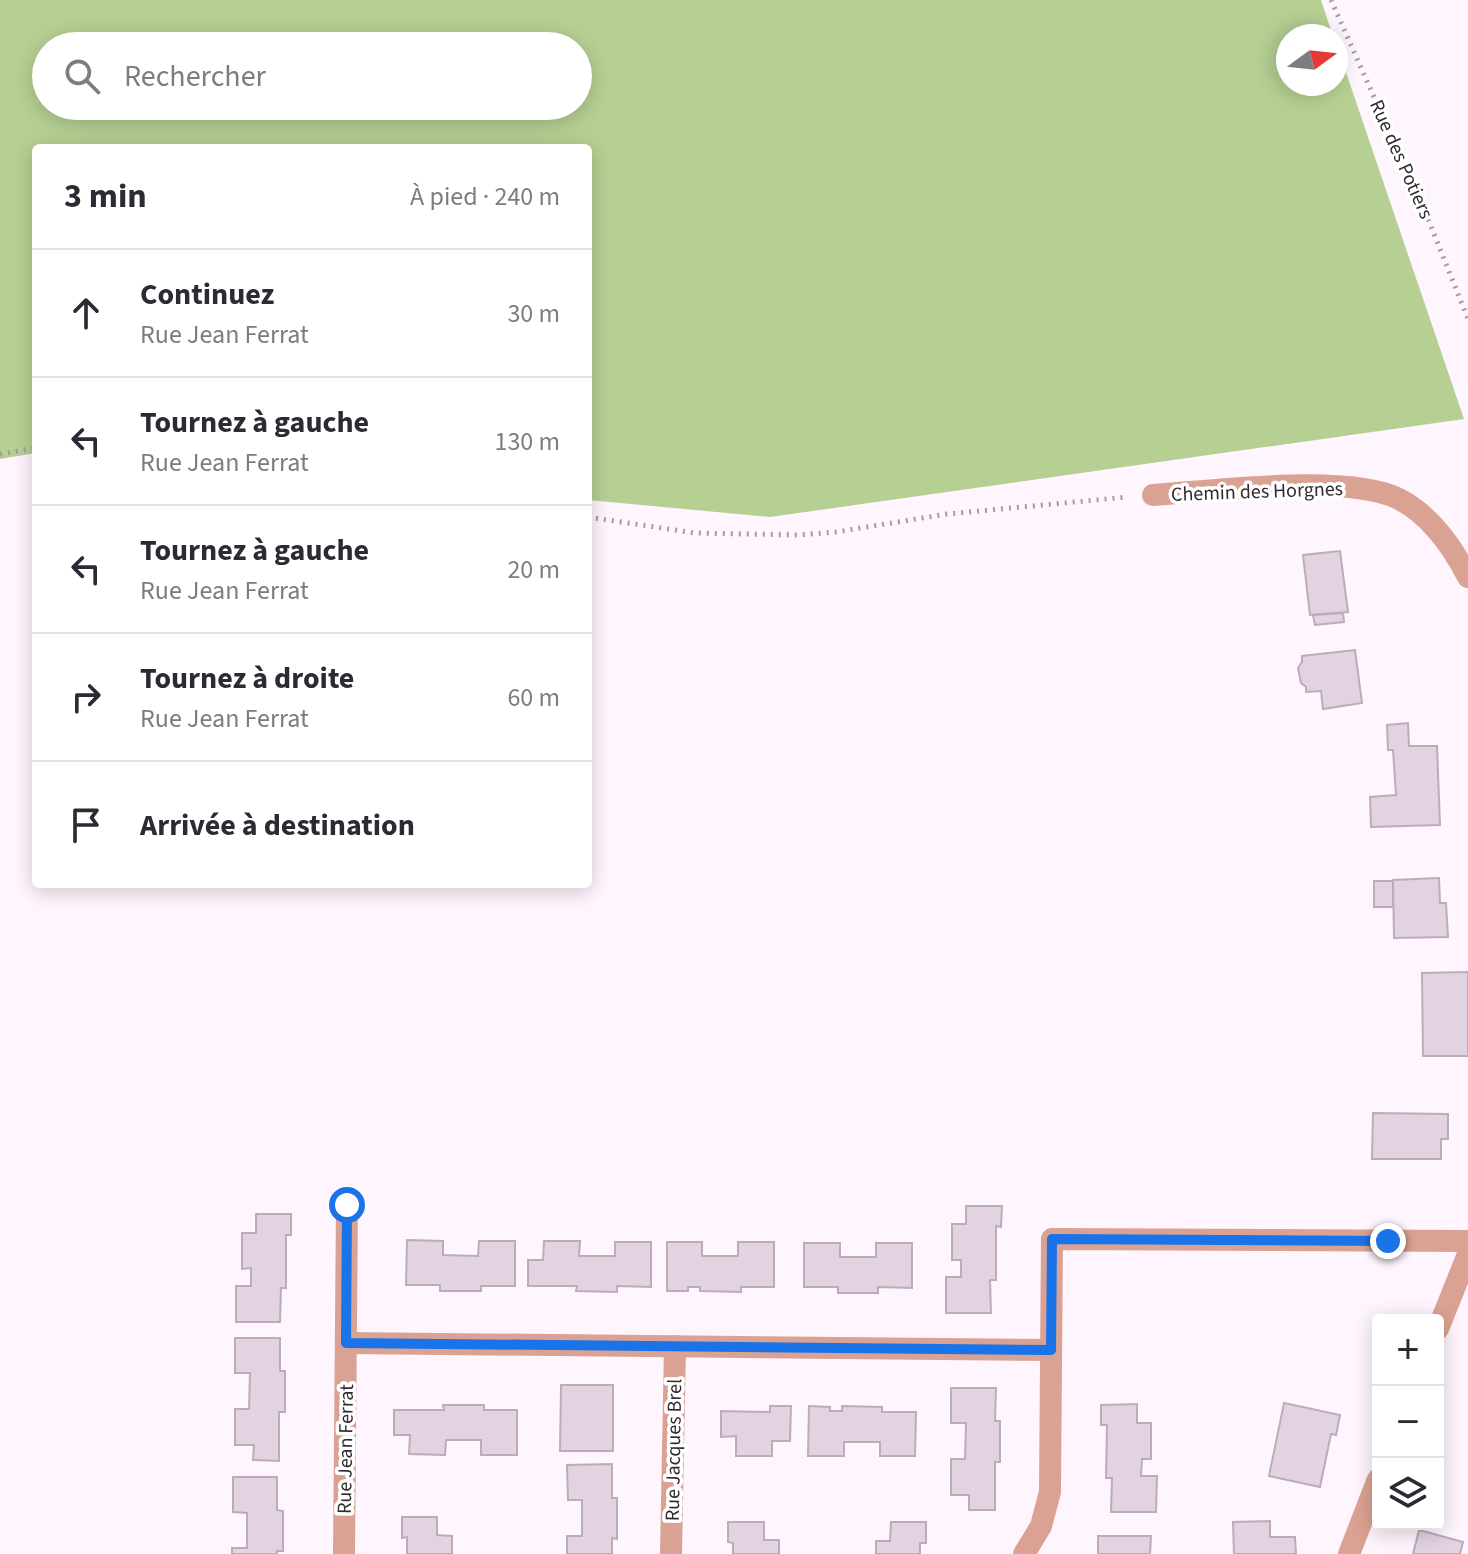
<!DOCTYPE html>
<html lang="fr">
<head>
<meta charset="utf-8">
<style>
	:root { --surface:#fff; --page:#f2f2f3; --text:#2b2b33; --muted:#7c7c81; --line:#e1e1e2 }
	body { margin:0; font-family:"Source Sans 3",sans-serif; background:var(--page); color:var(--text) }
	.controls { position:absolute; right:24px; bottom:24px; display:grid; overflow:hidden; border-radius:8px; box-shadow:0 4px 20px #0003 }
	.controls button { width:72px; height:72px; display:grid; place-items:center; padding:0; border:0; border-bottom:2px solid var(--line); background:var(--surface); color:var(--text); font:40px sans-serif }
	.compass { position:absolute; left:1276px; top:24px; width:72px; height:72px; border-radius:50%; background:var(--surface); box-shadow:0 4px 20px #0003; rotate:75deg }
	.stop { position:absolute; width:24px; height:24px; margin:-18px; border:6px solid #1a73e8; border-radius:50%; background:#fff }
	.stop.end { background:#1a73e8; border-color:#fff; box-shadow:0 2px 8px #0008 }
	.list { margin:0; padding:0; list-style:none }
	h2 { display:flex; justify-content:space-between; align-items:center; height:104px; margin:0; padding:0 32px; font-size:34px }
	h2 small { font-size:26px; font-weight:400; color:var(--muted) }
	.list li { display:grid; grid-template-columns:52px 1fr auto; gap:24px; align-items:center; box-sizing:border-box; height:128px; padding:0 32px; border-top:2px solid var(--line) }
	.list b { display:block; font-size:30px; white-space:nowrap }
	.list p { margin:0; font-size:26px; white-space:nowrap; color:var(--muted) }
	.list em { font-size:26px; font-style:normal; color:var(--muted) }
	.icon { flex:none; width:44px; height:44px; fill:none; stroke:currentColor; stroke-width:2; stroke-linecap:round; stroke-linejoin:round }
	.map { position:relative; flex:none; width:1468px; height:1554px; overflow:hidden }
	.search { position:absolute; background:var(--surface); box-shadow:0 4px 20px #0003; left:32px; top:32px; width:560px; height:88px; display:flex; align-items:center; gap:20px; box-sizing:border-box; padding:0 28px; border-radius:44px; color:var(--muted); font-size:30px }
	.panel { position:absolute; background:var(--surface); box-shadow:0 4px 20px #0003; left:32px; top:144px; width:560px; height:744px; border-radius:8px }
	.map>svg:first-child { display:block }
</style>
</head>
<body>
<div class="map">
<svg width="1468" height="1554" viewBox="0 0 1468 1554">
	<rect width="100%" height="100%" fill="#fff5fe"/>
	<path fill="#b6d093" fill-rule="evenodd" d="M 0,0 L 1321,0 L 1333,36 L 1288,36 L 1288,84 L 1336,84 L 1336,43 L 1464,419 L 770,517 L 588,500 L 588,148 L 36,148 L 36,453 L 0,459 ZM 46,46 L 578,46 L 578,106 L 46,106 Z"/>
	<g fill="#e3d3e1" stroke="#bcacba" stroke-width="2">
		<path d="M 1340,551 L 1348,612 L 1310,615 L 1303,555 Z"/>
		<path d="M 1343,613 L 1344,622 L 1315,625 L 1313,615 Z"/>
		<path d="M 1355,650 L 1362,703 L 1323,709 L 1321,691 L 1306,692 L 1306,687 L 1301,683 L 1298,668 L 1302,662 L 1302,656 Z"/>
		<path d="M 1408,723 L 1409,746 L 1437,746 L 1440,825 L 1371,827 L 1370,797 L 1396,795 L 1393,750 L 1388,750 L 1387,725 Z"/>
		<path d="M 1439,878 L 1440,903 L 1446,903 L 1448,937 L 1394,938 L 1393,880 Z"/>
		<rect x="1374" y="881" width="19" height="26"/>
		<path d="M 1468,972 L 1468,1056 L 1423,1056 L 1422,973 Z"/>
		<path d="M 1373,1113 L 1448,1114 L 1448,1139 L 1441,1139 L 1441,1159 L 1372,1159 Z"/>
		<path d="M 966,1206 L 1002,1206 L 1001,1227 L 996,1226 L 996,1280 L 990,1280 L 991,1313 L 946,1313 L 946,1277 L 961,1277 L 961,1260 L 952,1260 L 952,1224 L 966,1224 Z"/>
		<path d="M 256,1214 L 291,1214 L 291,1235 L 286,1235 L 286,1288 L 281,1288 L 280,1322 L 236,1322 L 236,1286 L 251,1286 L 251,1268 L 242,1269 L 242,1233 L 256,1233 Z"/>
		<path d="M 407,1240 L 443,1241 L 443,1255 L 478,1256 L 479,1241 L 515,1241 L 515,1286 L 481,1286 L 481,1291 L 440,1291 L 440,1285 L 406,1285 Z"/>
		<path d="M 544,1241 L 580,1241 L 579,1256 L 615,1256 L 615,1242 L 651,1242 L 651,1287 L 617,1286 L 617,1292 L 576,1291 L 577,1286 L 528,1286 L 528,1260 L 543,1260 Z"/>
		<path d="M 667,1242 L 702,1242 L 702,1256 L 738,1256 L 738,1242 L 774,1242 L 774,1287 L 741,1287 L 741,1292 L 700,1291 L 700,1287 L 688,1287 L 688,1291 L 667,1291 Z"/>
		<path d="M 804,1243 L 840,1243 L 840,1257 L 876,1257 L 876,1243 L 912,1243 L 912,1288 L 878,1287 L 878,1293 L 838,1293 L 838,1287 L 804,1287 Z"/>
		<path d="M 235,1338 L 280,1338 L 280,1371 L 285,1371 L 285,1412 L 279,1412 L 279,1461 L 253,1460 L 254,1445 L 235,1445 L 235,1409 L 249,1409 L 250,1373 L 235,1373 Z"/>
		<path d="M 561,1385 L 613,1385 L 613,1451 L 560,1451 Z"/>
		<path d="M 951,1388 L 996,1388 L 995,1421 L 1000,1421 L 1000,1462 L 995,1462 L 995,1510 L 969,1510 L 969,1495 L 951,1495 L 951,1459 L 965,1459 L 966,1423 L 951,1423 Z"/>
		<path d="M 1284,1403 L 1340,1415 L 1336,1435 L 1331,1434 L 1320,1487 L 1269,1476 Z"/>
		<path d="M 1137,1404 L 1137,1423 L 1151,1423 L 1151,1459 L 1142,1459 L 1141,1476 L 1157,1476 L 1156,1512 L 1111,1512 L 1112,1478 L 1106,1478 L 1107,1425 L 1101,1425 L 1101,1405 Z"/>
		<path d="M 443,1405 L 484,1405 L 484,1410 L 517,1410 L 517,1455 L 481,1455 L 481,1440 L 446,1440 L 445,1455 L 409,1454 L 410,1435 L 394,1435 L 394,1410 L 444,1410 Z"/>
		<path d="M 770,1406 L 791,1406 L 790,1441 L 772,1441 L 772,1456 L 736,1456 L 736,1436 L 721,1437 L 721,1411 L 770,1412 Z"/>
		<path d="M 809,1406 L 830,1407 L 830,1411 L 842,1411 L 842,1406 L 882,1407 L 882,1412 L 916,1412 L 915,1456 L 880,1456 L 880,1442 L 844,1442 L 844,1456 L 808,1456 Z"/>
		<path d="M 612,1464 L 612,1498 L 617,1498 L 617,1539 L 612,1538 L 612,1554 L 567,1554 L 567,1536 L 582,1536 L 582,1500 L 568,1500 L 567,1465 Z"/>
		<path d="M 233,1477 L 277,1477 L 277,1510 L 283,1511 L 283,1551 L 277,1551 L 277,1554 L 232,1554 L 232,1548 L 247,1548 L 247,1513 L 233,1512 Z"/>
		<path d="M 402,1517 L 437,1517 L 437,1535 L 452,1536 L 452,1554 L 407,1554 L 407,1537 L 402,1538 Z"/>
		<path d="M 1270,1521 L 1270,1537 L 1295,1537 L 1296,1554 L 1234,1554 L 1233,1522 Z"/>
		<path d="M 728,1522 L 764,1522 L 764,1540 L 779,1540 L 779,1554 L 733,1554 L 733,1543 L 728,1542 Z"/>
		<path d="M 891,1522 L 926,1522 L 926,1543 L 920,1543 L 920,1554 L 876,1554 L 876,1541 L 890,1541 Z"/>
		<path d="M 1419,1530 L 1463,1542 L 1460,1554 L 1413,1554 Z"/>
		<path d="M 1098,1536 L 1151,1536 L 1150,1554 L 1098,1554 Z"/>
	</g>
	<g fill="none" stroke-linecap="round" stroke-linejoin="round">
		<g stroke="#a39ba2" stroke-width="5" stroke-dasharray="2 6" stroke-linecap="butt">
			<path d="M 1331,0 L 1428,219 L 1468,319"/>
			<path d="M 0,454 L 36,448"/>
			<path d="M 588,517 L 695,533 L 798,535 L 836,532 L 947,514 L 1127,497"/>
		</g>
		<g stroke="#daa293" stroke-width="22">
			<path d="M 1153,495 C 1213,491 1348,473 1399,499 C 1430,515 1452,546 1468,577"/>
			<path d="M 1438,1329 L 1468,1254"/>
			<path d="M 346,1343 L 1051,1350"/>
			<path d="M 344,1554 L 347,1205"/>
			<path d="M 671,1554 L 675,1346"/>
			<path d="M 1024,1554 L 1041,1526 L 1050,1492 L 1052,1239 L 1468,1241"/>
			<path d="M 1349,1554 L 1378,1479"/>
		</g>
	</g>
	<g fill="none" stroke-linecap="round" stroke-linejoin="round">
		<path stroke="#1a73e8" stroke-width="10" d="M 347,1205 L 346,1343 L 1051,1350 L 1052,1239 L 1388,1241"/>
	</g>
	<g text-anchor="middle" stroke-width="7" stroke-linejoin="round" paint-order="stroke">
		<g font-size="20" fill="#312b30" stroke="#fff">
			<text transform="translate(1402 159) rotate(66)" y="7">Rue des Potiers</text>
			<text transform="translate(1257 491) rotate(-2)" y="7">Chemin des Horgnes</text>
			<text transform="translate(345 1449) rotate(-89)" y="7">Rue Jean Ferrat</text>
			<text transform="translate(673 1450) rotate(-89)" y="7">Rue Jacques Brel</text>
		</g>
	</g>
</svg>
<div class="controls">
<button>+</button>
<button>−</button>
<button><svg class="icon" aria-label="layers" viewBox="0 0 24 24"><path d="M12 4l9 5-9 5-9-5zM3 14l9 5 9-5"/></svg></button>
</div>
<svg class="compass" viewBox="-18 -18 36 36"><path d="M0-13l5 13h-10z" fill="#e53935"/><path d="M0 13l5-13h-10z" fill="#7c7c81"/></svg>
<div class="stop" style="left:347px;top:1205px"></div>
<div class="stop end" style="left:1388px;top:1241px"></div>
<div class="search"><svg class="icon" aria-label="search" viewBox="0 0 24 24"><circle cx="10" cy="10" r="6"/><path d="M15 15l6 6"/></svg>Rechercher</div>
<section class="panel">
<h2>3 min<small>À pied · 240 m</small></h2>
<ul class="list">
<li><svg class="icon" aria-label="ahead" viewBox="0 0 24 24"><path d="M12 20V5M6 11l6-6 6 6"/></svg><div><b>Continuez</b><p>Rue Jean Ferrat</p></div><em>30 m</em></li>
<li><svg class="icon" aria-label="left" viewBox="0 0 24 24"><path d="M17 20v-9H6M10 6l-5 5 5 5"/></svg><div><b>Tournez à gauche</b><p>Rue Jean Ferrat</p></div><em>130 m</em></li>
<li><svg class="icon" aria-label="left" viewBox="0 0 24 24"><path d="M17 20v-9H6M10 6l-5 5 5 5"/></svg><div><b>Tournez à gauche</b><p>Rue Jean Ferrat</p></div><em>20 m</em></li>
<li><svg class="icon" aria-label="right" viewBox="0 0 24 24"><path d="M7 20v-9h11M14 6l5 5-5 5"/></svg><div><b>Tournez à droite</b><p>Rue Jean Ferrat</p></div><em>60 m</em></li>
<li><svg class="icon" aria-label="arrive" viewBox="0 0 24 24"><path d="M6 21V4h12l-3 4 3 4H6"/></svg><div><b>Arrivée à destination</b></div></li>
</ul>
</section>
</div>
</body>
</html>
